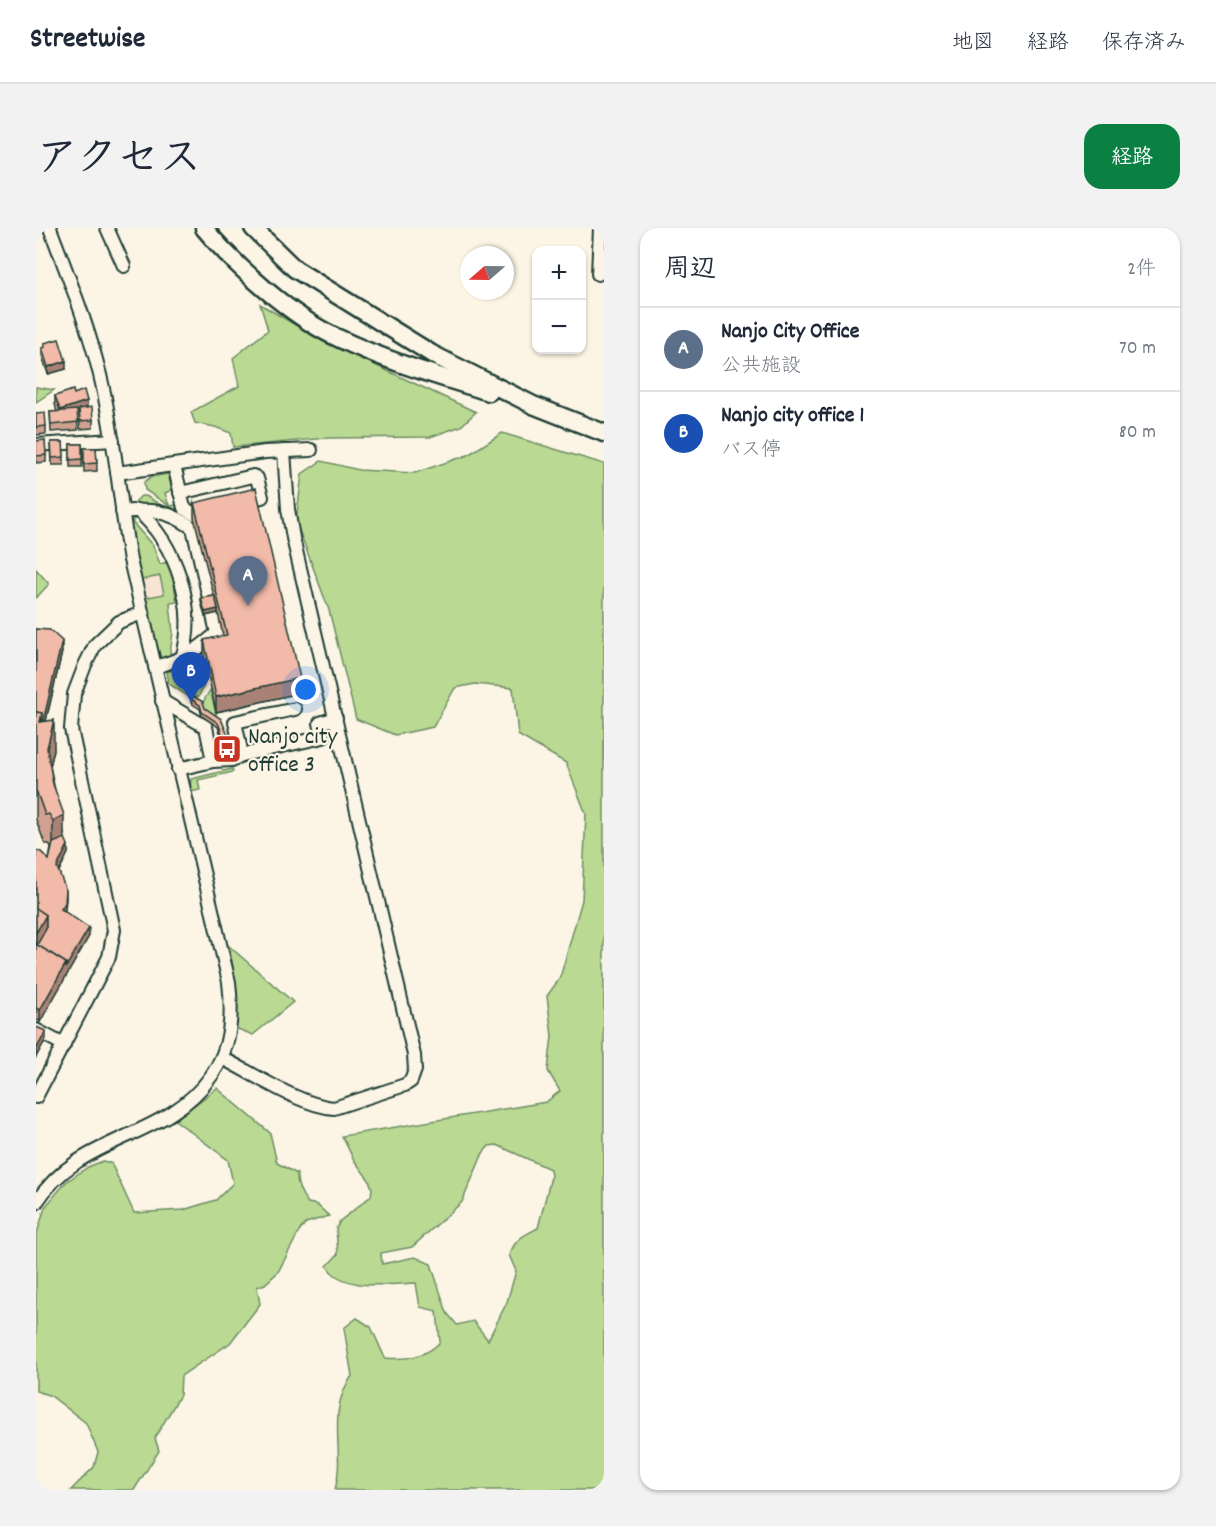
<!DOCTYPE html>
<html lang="ja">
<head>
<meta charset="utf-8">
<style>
	:root { --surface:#fff; --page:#f2f2f3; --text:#1f2937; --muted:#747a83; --line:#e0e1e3; --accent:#0b8043 }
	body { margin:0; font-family:Dekko,"Klee One",sans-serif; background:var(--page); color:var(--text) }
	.controls { position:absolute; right:18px; top:18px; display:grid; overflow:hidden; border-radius:12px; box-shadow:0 2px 4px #0004 }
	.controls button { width:54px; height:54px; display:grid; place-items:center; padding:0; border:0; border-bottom:2px solid var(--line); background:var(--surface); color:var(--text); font:30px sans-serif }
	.compass { position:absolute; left:424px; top:18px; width:54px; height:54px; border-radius:50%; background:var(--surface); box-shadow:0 2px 4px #0004; rotate:250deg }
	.you { position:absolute; left:270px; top:462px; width:21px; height:21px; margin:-15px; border:4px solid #fff; border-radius:50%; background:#1a73e8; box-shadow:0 0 0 9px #1a73e833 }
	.badge { display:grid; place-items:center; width:39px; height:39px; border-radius:50%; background:var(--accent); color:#fff; font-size:20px; font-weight:700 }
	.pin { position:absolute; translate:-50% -50px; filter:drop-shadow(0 2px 3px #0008) }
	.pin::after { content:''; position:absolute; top:32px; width:21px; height:18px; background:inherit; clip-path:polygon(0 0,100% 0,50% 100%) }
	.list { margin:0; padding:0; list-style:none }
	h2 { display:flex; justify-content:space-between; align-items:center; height:78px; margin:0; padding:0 24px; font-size:26px }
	h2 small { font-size:20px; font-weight:400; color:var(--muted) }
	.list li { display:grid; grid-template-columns:39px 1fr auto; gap:18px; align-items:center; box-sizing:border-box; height:84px; padding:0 24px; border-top:2px solid var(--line) }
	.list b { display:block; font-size:22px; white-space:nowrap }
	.list p { margin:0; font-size:20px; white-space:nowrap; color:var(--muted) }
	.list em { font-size:20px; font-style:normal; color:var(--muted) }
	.map { position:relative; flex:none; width:568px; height:1262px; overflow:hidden; border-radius:18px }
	header { display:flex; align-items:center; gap:36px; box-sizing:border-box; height:84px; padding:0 30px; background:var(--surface); border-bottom:2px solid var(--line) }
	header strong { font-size:28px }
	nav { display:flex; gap:33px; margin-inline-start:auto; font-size:21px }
	.intro { display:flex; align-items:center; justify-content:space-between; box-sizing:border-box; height:144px; padding:0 36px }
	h1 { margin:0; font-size:42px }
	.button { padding:15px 27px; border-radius:18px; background:var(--accent); color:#fff; font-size:21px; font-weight:700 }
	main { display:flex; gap:36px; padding:0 36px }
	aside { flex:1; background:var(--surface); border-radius:18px; box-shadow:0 2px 4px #0004 }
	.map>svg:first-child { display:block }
</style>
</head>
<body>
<header>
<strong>Streetwise</strong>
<nav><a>地図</a><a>経路</a><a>保存済み</a></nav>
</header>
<div class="intro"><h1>アクセス</h1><a class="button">経路</a></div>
<main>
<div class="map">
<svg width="568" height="1262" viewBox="0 0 568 1262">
	<rect width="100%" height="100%" fill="#fcf5e5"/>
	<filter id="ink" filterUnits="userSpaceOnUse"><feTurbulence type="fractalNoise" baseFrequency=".0167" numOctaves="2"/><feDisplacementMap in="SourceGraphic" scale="12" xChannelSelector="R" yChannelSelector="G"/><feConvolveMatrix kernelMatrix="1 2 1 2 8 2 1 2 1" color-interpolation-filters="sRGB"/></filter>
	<g filter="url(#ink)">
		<path fill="#f9e3d3" d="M 124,348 L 128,367 L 108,370 L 105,352 Z"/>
		<g fill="#bada93" stroke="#6c8c64" stroke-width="1.5" fill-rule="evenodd">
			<path d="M 224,76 L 283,111 L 440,184 L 425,198 L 394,209 L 291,210 L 197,219 L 195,205 L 179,199 L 159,195 L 155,184 L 203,158 L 197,130 L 232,102 Z"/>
			<path d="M 0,159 L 18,162 L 0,174 Z"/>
			<path d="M 466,205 L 568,236 L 568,1262 L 299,1262 C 310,1223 289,1185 316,1148 L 308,1100 L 321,1090 L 335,1099 L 349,1130 C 368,1132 391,1129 404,1114 L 401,1083 L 384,1079 L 380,1055 C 354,1056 306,1064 291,1038 L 302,1026 L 300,1001 L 304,993 L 335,968 L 336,960 L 333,952 L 318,932 L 306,908 L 510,874 L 524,863 L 512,843 L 516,808 L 511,768 L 524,750 L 546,672 L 550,586 L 530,535 L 482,507 L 477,460 L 439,456 L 419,460 L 397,499 L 359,507 L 320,491 L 293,382 L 260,294 L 266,246 L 285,233 L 323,242 L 379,245 L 432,227 ZM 461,917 L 514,941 L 515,949 L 502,1000 C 487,1008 480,1010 473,1027 L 480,1043 L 471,1074 L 452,1112 L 437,1093 L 421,1097 L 411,1085 L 395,1036 L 379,1029 L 346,1036 L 345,1025 L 376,1019 L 426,974 L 447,925 L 453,918 Z"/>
			<path d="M 132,246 L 136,262 L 129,265 L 132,275 L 135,278 L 140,277 L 141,283 L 109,262 L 108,254 L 115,249 Z"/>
			<path d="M 105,268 L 110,268 L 128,279 L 109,276 L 100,277 L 100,273 Z"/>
			<path d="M 91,289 L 100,289 L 96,294 L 117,318 L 124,336 L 132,334 L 137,350 L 141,374 L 134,375 L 137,405 L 134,425 L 140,427 L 122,431 L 119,421 L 97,326 ZM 124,348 L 128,366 L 108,370 L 105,352 Z"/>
			<path d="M 0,341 L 13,356 L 0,370 Z"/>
			<path d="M 167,429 L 169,438 L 164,441 L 168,457 L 163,468 L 155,470 L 133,456 L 131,444 Z"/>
			<path d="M 174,462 L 182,493 L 171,485 L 166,476 Z"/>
			<path d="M 196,541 L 197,544 L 162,552 L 164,562 L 154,564 L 155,551 Z"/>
			<path d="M 193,718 L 257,774 L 217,807 L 199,800 C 204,772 198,746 193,718 Z"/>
			<path d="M 181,860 L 234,905 L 241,935 L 261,946 C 260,957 265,966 272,975 L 281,977 L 293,988 L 270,995 L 264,1002 L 242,1044 L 229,1056 L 221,1059 L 224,1076 L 194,1115 L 145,1148 L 144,1167 L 119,1210 L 123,1223 L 98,1262 L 35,1262 L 58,1239 L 62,1224 L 50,1195 L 15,1168 L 0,1163 L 0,1009 L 9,979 L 30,954 L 52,939 L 67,933 L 75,935 L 98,985 L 147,982 L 180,972 L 197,955 L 192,932 L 139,892 Z"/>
		</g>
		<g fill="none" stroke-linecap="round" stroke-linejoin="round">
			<g stroke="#1f3d34" stroke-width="16">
				<g id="minor">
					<path d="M 71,0 L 88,38"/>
					<path d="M 562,46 L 564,0"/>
					<path d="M 0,217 L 77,212"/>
					<path d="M 138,237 L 148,280 L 158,286 L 172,282"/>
					<path d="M 81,245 L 229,224 L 275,222"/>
					<path d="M 144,265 L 217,248 L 221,250 L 226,269 L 209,273"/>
					<path d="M 101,282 C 140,316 162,380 146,430"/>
					<path d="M 86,284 C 115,281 132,282 157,300 L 181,405 C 159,424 148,431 119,439"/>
					<path d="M 126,473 L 170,499 L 177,533 L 142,541"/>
					<path d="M 206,527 L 199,494 L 259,481"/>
					<path d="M 177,533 L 196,532 L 206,527 L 287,509 L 284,495 L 300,490"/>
					<path d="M 0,802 L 28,817"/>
					<path d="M 186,830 C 218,846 263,877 298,880 L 369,857 L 375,853 L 379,842 L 378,827 L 257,310 L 252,281 L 248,223"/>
					<path d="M 0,869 L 73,729 L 78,702 L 35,501 L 38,466 L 49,437 L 59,417 L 83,394 L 106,385"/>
					<path d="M 0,975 C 45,904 128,915 176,847 C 195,819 197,788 193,754 L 94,332 C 83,271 79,208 64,147 C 52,97 32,48 14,0"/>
				</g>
			</g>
			<g stroke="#1f3d34" stroke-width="21">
				<g id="highway">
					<path d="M 168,0 C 199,38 257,90 302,110 C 350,133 402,148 453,164"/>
					<path d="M 217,0 L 259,41 L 396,126 L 497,177 L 568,205"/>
				</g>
			</g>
			<use href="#minor" stroke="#fcf5e5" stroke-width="12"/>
			<use href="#highway" stroke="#fcf5e5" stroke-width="16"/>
		</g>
		<g fill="#d0a090" stroke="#1f3d34" stroke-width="1.5">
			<path d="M 8,115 L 30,141 L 12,146 L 6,128 L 6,120 L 8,120 Z"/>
			<path d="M 38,166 L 51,180 L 57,192 L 57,200 L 44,201 L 43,184 L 41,184 L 42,202 L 15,204 L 14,184 L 21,184 L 19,176 L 19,168 Z"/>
			<path d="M 0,186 L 10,198 L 10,206 L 0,207 Z"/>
			<path d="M 0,213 L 10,227 L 10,234 L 0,235 Z"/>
			<path d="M 15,214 L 27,214 L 28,237 L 16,237 Z"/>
			<rect x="34" y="216" width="12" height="23"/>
			<path d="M 48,220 L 60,220 L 61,243 L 48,244 Z"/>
			<path d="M 158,275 L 264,465 L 180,484 L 168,428 L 168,412 L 187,408 L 182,385 L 169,388 L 165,374 L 165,370 L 178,368 L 158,290 Z"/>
			<path d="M 0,401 L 26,424 L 10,493 L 18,522 L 14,538 L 32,625 L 23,643 L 30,670 L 28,683 L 53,708 L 4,794 L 0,791 L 0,622 L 13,632 L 15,620 L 13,616 L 9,616 L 0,592 Z"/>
			<path d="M 155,471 L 185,491 L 197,523 L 192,525 L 182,499 L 166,488 L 164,481 L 155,475 Z"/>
		</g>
		<g fill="#a98276" stroke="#1f3d34" stroke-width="1.5">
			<path d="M 30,133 L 30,141 L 12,146 L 12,139 Z"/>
			<path d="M 51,173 L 51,181 L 24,190 L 24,182 Z"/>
			<path d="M 182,381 L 182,385 L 169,388 L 169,384 Z"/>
			<path d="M 26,413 L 26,424 L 6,509 L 4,494 Z"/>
			<path d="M 264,450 L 264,465 L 180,484 L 180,469 Z"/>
			<path d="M 18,492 L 18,522 L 11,550 L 11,520 Z"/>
			<path d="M 197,519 L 197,523 L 192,525 L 192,521 Z"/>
			<path d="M 28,587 L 28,616 L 17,623 L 17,593 Z"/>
			<path d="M 32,617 L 32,625 L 21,647 L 21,639 Z"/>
			<path d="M 30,662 L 30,670 L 29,683 L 25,681 Z"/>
			<path d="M 10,687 L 10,709 L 0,719 L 0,705 Z"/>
			<path d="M 53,700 L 53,708 L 4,794 L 4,782 L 30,735 Z"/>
			<path d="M 10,803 L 10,811 L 0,829 L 0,822 Z"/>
		</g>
		<g fill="#f2baa8" stroke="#1f3d34" stroke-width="1.5">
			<path d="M 23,111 L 30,133 L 12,139 L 6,120 L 9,119 L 8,115 Z"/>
			<path d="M 37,162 L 38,166 L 48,162 L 51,173 L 24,182 L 19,168 Z"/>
			<path d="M 56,179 L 57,192 L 44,193 L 43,181 Z"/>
			<path d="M 41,182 L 42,194 L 15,197 L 14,184 Z"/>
			<path d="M 9,185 L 10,198 L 0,199 L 0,186 Z"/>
			<path d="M 9,212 L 10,227 L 0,228 L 0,213 Z"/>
			<path d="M 15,214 L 27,214 L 28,229 L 16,230 Z"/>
			<path d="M 34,216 L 46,216 L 46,231 L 34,232 Z"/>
			<path d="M 48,220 L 60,220 L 61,235 L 48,236 Z"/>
			<path d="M 220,260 L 264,450 L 180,469 L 168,412 L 191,407 L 158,275 Z"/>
			<path d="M 179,368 L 182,381 L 169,384 L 165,370 Z"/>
			<path d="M 0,401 L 14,402 L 26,413 L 7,494 L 6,494 L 6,485 L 0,484 Z"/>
			<path d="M 157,468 L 167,474 L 169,480 L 185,491 L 197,519 L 192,521 L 182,495 L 166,484 L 164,477 L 155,471 Z"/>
			<path d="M 0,484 L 6,485 L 4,494 L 18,492 L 11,520 L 17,556 L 28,587 L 17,593 L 13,586 L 9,587 L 0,562 Z"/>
			<path d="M 29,610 L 32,617 L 21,639 L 30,662 L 29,675 L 25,681 L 53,700 L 30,739 L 30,735 L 1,717 L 10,701 L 10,687 L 0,680 L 0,622 L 5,624 L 13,632 L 17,615 Z"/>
			<path d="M 0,680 L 10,687 L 0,705 Z"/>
			<path d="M 0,716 L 30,735 L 4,782 L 0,780 Z"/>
			<path d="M 0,799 L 10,803 L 0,822 Z"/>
		</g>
	</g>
	<defs>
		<g id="bus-square" transform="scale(1.5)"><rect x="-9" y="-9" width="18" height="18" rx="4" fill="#c8321e" stroke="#fcf5e5"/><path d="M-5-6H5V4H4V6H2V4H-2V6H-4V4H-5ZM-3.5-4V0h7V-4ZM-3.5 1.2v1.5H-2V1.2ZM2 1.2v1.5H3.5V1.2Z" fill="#fff"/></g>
	</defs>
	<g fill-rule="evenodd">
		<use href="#bus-square" x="191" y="521"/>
	</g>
	<g text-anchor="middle" stroke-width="4.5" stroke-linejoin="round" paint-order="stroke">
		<g font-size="24" fill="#1f3d34" stroke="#fcf5e5" text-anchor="start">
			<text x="212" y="515">Nanjo city<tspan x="212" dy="28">office 3</tspan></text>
		</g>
	</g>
</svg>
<div class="controls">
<button>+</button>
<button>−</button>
</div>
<svg class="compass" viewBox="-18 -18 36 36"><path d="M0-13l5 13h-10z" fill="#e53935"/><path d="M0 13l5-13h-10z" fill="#747a83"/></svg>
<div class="you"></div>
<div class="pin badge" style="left:212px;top:378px;background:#5c6f8a">A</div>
<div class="pin badge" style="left:155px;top:474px;background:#1a4fb4">B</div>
</div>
<aside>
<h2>周辺<small>2件</small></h2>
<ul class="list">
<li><span class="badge" style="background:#5c6f8a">A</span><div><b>Nanjo City Office</b><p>公共施設</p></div><em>70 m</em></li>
<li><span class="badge" style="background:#1a4fb4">B</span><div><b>Nanjo city office 1</b><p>バス停</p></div><em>80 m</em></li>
</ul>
</aside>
</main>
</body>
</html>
